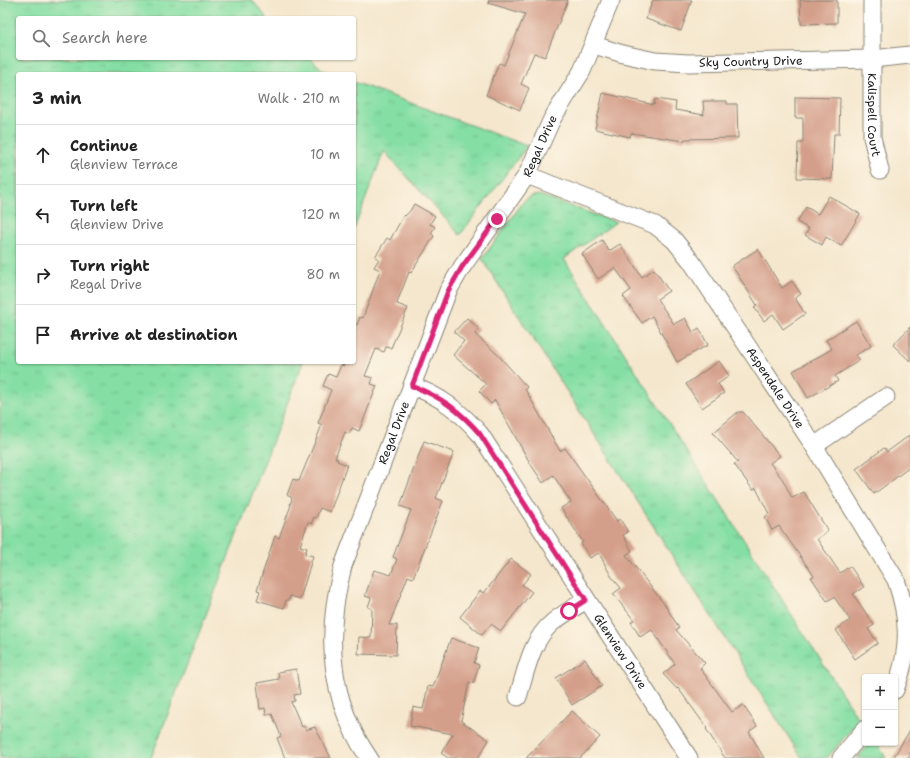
<!DOCTYPE html>
<html lang="en">
<head>
<meta charset="utf-8">
<style>
	:root { --surface:#fff; --page:#f2f2f2; --text:#222; --muted:#767676; --line:#e0e0e0 }
	body { margin:0; font-family:"Shantell Sans",sans-serif; background:var(--page); color:var(--text) }
	.controls { position:absolute; right:12px; bottom:12px; display:grid; overflow:hidden; border-radius:4px; box-shadow:0 1px 3px #0004 }
	.controls button { width:36px; height:36px; display:grid; place-items:center; padding:0; border:0; border-bottom:1px solid var(--line); background:var(--surface); color:var(--text); font:20px sans-serif }
	.stop { position:absolute; width:12px; height:12px; margin:-9px; border:3px solid #db2777; border-radius:50%; background:#fff }
	.stop.end { background:#db2777; border-color:#fff; box-shadow:0 1px 4px #0008 }
	.list { margin:0; padding:0; list-style:none }
	h2 { display:flex; justify-content:space-between; align-items:center; height:52px; margin:0; padding:0 16px; font-size:17px }
	h2 small { font-size:13px; font-weight:400; color:var(--muted) }
	.list li { display:grid; grid-template-columns:26px 1fr auto; gap:12px; align-items:center; box-sizing:border-box; height:60px; padding:0 16px; border-top:1px solid var(--line) }
	.list b { display:block; font-size:15px; white-space:nowrap }
	.list p { margin:0; font-size:13px; white-space:nowrap; color:var(--muted) }
	.list em { font-size:13px; font-style:normal; color:var(--muted) }
	.icon { flex:none; width:22px; height:22px; fill:none; stroke:currentColor; stroke-width:2; stroke-linecap:round; stroke-linejoin:round }
	.map { position:relative; flex:none; width:910px; height:758px; overflow:hidden }
	.search { position:absolute; background:var(--surface); box-shadow:0 1px 3px #0004; left:16px; top:16px; width:340px; height:44px; display:flex; align-items:center; gap:10px; box-sizing:border-box; padding:0 14px; border-radius:4px; color:var(--muted); font-size:15px }
	.panel { position:absolute; background:var(--surface); box-shadow:0 1px 3px #0004; left:16px; top:72px; width:340px; height:292px; border-radius:4px }
	.map>svg:first-child { display:block }
</style>
</head>
<body>
<div class="map">
<svg width="910" height="758" viewBox="0 0 910 758">
	<defs>
		<pattern id="grass-tufts" width="24" height="20" patternUnits="userSpaceOnUse"><rect width="24" height="20" fill="#85dfa4"/><path d="M3 7l-1-3M5 7V3M7 7l1-3M15 17l-1-3M17 17v-4M19 17l1-3" fill="none" stroke="#72bf8d"/></pattern>
	</defs>
	<rect width="100%" height="100%" fill="#fcf5e5"/>
	<filter id="ink" filterUnits="userSpaceOnUse"><feTurbulence type="fractalNoise" baseFrequency=".025" numOctaves="2"/><feDisplacementMap in="SourceGraphic" scale="8" xChannelSelector="R" yChannelSelector="G"/><feConvolveMatrix kernelMatrix="1 2 1 2 8 2 1 2 1" color-interpolation-filters="sRGB"/></filter>
	<filter id="wash" filterUnits="userSpaceOnUse"><feTurbulence type="fractalNoise" baseFrequency=".012" numOctaves="4" result="noise"/><feDisplacementMap in="SourceGraphic" scale="16" xChannelSelector="R" yChannelSelector="G"/><feGaussianBlur stdDeviation="0.9" result="paint"/><feColorMatrix in="noise" values="0 0 0 0 0 0 0 0 0 0 0 0 0 0 0 0 0 1.4 0 .05"/><feComposite in="paint" operator="in"/></filter>
	<g filter="url(#wash)">
		<rect width="100%" height="100%" fill="#f5e7cd"/>
		<g fill="url(#grass-tufts)" stroke="#507e60">
			<path d="M 0,0 L 252,0 L 267,18 L 18,18 L 18,58 L 310,58 L 323,70 L 333,74 L 18,74 L 18,362 L 303,362 L 151,758 L 0,758 Z"/>
			<path d="M 354,82 L 527,146 L 460,235 L 384,151 L 354,229 Z"/>
			<path d="M 539,195 L 616,222 L 564,259 L 859,720 L 827,758 L 802,758 L 482,259 L 524,201 L 532,196 Z"/>
			<path d="M 870,743 L 877,743 L 886,758 L 857,758 Z"/>
		</g>
		<g id="blocks">
			<g fill="#d49f8a">
				<path d="M 489,0 L 568,0 L 545,57 L 534,53 L 521,84 L 529,88 L 520,110 L 486,95 L 499,63 L 504,65 L 525,14 L 488,3 Z"/>
				<path d="M 653,0 L 692,0 L 681,31 L 646,19 Z"/>
				<path d="M 800,0 L 837,0 L 837,23 L 801,24 Z"/>
				<path d="M 603,93 L 654,105 L 655,99 L 676,102 L 675,110 L 704,115 L 703,101 L 727,101 L 727,104 L 737,104 L 738,138 L 685,139 L 684,141 L 631,133 L 630,137 L 595,129 Z"/>
				<path d="M 795,97 L 840,98 L 839,134 L 834,134 L 832,179 L 797,178 L 798,143 L 803,143 L 803,118 L 795,118 Z"/>
				<path d="M 829,196 L 860,214 L 841,246 L 826,237 L 822,245 L 805,235 L 809,229 L 797,222 L 806,207 L 818,214 Z"/>
				<path d="M 414,204 L 435,216 L 430,224 L 435,227 L 431,233 L 434,236 L 411,273 L 409,272 L 398,300 L 397,304 L 408,308 L 391,348 L 386,347 L 384,352 L 376,349 L 365,376 L 373,378 L 371,384 L 377,386 L 359,431 L 352,428 L 349,434 L 345,432 L 335,458 L 338,459 L 337,461 L 347,465 L 330,512 L 320,508 L 316,518 L 314,517 L 311,524 L 308,522 L 300,546 L 307,548 L 305,554 L 313,556 L 300,599 L 290,596 L 289,600 L 286,600 L 284,608 L 257,600 L 260,591 L 257,590 L 275,536 L 279,538 L 291,505 L 290,505 L 292,498 L 287,495 L 293,479 L 299,481 L 322,425 L 318,423 L 331,390 L 323,386 L 328,374 L 336,377 L 341,365 L 344,366 L 346,362 L 354,362 L 354,323 L 357,325 L 360,317 L 363,318 L 380,270 L 374,267 L 379,259 L 375,257 L 387,238 L 390,240 L 404,215 L 405,216 L 410,211 Z"/>
				<path d="M 602,240 L 609,251 L 620,244 L 642,277 L 654,269 L 669,291 L 657,299 L 674,324 L 685,318 L 693,332 L 699,328 L 708,345 L 677,362 L 652,316 L 642,323 L 623,296 L 631,290 L 615,268 L 598,279 L 582,254 Z"/>
				<path d="M 758,249 L 782,288 L 792,281 L 801,294 L 795,298 L 805,314 L 783,329 L 773,314 L 764,321 L 754,307 L 757,305 L 732,266 Z"/>
				<path d="M 467,318 L 479,329 L 475,334 L 499,356 L 527,387 L 525,389 L 560,451 L 565,448 L 617,521 L 620,519 L 628,532 L 623,535 L 632,551 L 626,555 L 665,605 L 679,628 L 676,630 L 705,663 L 700,668 L 732,712 L 743,705 L 757,726 L 749,732 L 764,758 L 725,758 L 706,729 L 707,728 L 678,688 L 677,689 L 663,674 L 675,664 L 652,630 L 640,637 L 631,622 L 634,620 L 613,594 L 621,588 L 611,576 L 599,553 L 590,558 L 581,543 L 583,542 L 561,508 L 571,502 L 553,475 L 543,483 L 530,463 L 495,400 L 491,404 L 479,391 L 486,384 L 453,355 L 464,341 L 454,332 Z"/>
				<path d="M 856,321 L 871,346 L 856,355 L 860,360 L 835,376 L 838,381 L 808,398 L 793,371 L 832,349 L 826,340 Z"/>
				<path d="M 910,327 L 910,361 L 893,345 Z"/>
				<path d="M 719,361 L 729,376 L 718,384 L 724,393 L 702,408 L 686,384 Z"/>
				<path d="M 738,412 L 743,412 L 780,456 L 770,463 L 783,480 L 792,498 L 804,492 L 828,531 L 817,539 L 840,573 L 850,566 L 864,587 L 853,594 L 874,625 L 868,629 L 878,643 L 855,659 L 836,630 L 850,620 L 834,597 L 827,601 L 811,577 L 814,576 L 779,526 L 772,530 L 765,517 L 769,514 L 756,488 L 753,490 L 734,464 L 738,462 L 713,433 Z"/>
				<path d="M 910,435 L 910,467 L 874,494 L 856,469 L 884,448 L 887,452 Z"/>
				<path d="M 424,441 L 454,452 L 436,498 L 443,501 L 413,578 L 408,576 L 389,625 L 397,625 L 396,655 L 358,654 L 359,637 L 371,638 L 372,609 L 368,607 L 371,598 L 365,596 L 374,570 L 391,575 L 397,559 L 393,557 L 411,510 L 400,506 Z"/>
				<path d="M 511,559 L 531,574 L 522,585 L 532,592 L 501,631 L 491,624 L 482,635 L 460,617 L 480,591 L 484,593 Z"/>
				<path d="M 451,638 L 479,648 L 474,663 L 479,665 L 473,684 L 469,682 L 461,721 L 489,740 L 478,758 L 448,758 L 441,753 L 453,734 L 410,726 L 413,707 L 423,709 L 428,686 L 433,687 Z"/>
				<path d="M 585,659 L 602,686 L 572,705 L 556,678 Z"/>
				<path d="M 296,669 L 300,694 L 294,695 L 295,701 L 291,702 L 302,727 L 304,726 L 306,730 L 315,727 L 331,758 L 285,758 L 277,738 L 281,736 L 272,714 L 266,715 L 265,708 L 260,709 L 257,683 L 279,679 L 278,672 Z"/>
				<path d="M 572,711 L 600,737 L 580,758 L 526,758 Z"/>
				<path d="M 910,730 L 910,758 L 893,758 Z"/>
			</g>
		</g>
	</g>
	<g filter="url(#ink)">
		<use href="#blocks" fill-opacity="0" stroke="#888274" stroke-width="1"/>
		<g fill="none" stroke-linecap="round" stroke-linejoin="round">
			<g stroke="#888274" stroke-width="19">
				<g id="street">
					<path id="s1" d="M 872,0 L 872,137 L 880,170"/>
					<path id="s2" d="M 594,45 L 623,54 L 655,61 L 688,63 L 872,59 L 910,55"/>
					<path id="s3" d="M 527,175 L 655,225 L 674,240 L 691,261 L 814,446 L 896,580 C 910,620 910,651 895,690"/>
					<path id="s4" d="M 412,386 C 440,396 460,411 480,434 L 689,758"/>
					<path d="M 814,446 L 886,397"/>
					<path d="M 518,697 C 526,671 531,640 553,622 C 563,614 575,607 586,600"/>
					<path id="s5" d="M 369,758 C 328,699 325,634 343,566 L 448,291 L 462,267 L 527,175 L 552,119 L 582,71 L 611,0"/>
					<path d="M 841,758 L 865,729"/>
				</g>
			</g>
			<use href="#street" stroke="#fff" stroke-width="17"/>
		</g>
	</g>
	<g fill="none" stroke-linecap="round" stroke-linejoin="round" filter="url(#ink)">
		<path stroke="#db2777" stroke-width="5" d="M 497,219 L 462,267 L 448,291 L 412,386 C 440,396 460,411 480,434 L 586,600 L 569,611"/>
	</g>
	<g text-anchor="middle" stroke-width="4" stroke-linejoin="round" paint-order="stroke">
		<g font-size="12" fill="#1c1c1c" stroke="#fcf5e5">
			<text dy="4" stroke="none"><textPath href="#s2" startOffset="159">Sky Country Drive</textPath></text>
			<text dy="4" stroke="none"><textPath href="#s1" startOffset="115">Kalispell Court</textPath></text>
			<text dy="4" stroke="none"><textPath href="#s5" startOffset="667">Regal Drive</textPath></text>
			<text dy="4" stroke="none"><textPath href="#s3" startOffset="341">Aspendale Drive</textPath></text>
			<text dy="4" stroke="none"><textPath href="#s5" startOffset="343">Regal Drive</textPath></text>
			<text dy="4" stroke="none"><textPath href="#s4" startOffset="343">Glenview Drive</textPath></text>
		</g>
	</g>
</svg>
<div class="controls">
<button>+</button>
<button>−</button>
</div>
<div class="stop" style="left:569px;top:611px"></div>
<div class="stop end" style="left:497px;top:219px"></div>
<div class="search"><svg class="icon" aria-label="search" viewBox="0 0 24 24"><circle cx="10" cy="10" r="6"/><path d="M15 15l6 6"/></svg>Search here</div>
<section class="panel">
<h2>3 min<small>Walk · 210 m</small></h2>
<ul class="list">
<li><svg class="icon" aria-label="ahead" viewBox="0 0 24 24"><path d="M12 20V5M6 11l6-6 6 6"/></svg><div><b>Continue</b><p>Glenview Terrace</p></div><em>10 m</em></li>
<li><svg class="icon" aria-label="left" viewBox="0 0 24 24"><path d="M17 20v-9H6M10 6l-5 5 5 5"/></svg><div><b>Turn left</b><p>Glenview Drive</p></div><em>120 m</em></li>
<li><svg class="icon" aria-label="right" viewBox="0 0 24 24"><path d="M7 20v-9h11M14 6l5 5-5 5"/></svg><div><b>Turn right</b><p>Regal Drive</p></div><em>80 m</em></li>
<li><svg class="icon" aria-label="arrive" viewBox="0 0 24 24"><path d="M6 21V4h12l-3 4 3 4H6"/></svg><div><b>Arrive at destination</b></div></li>
</ul>
</section>
</div>
</body>
</html>
